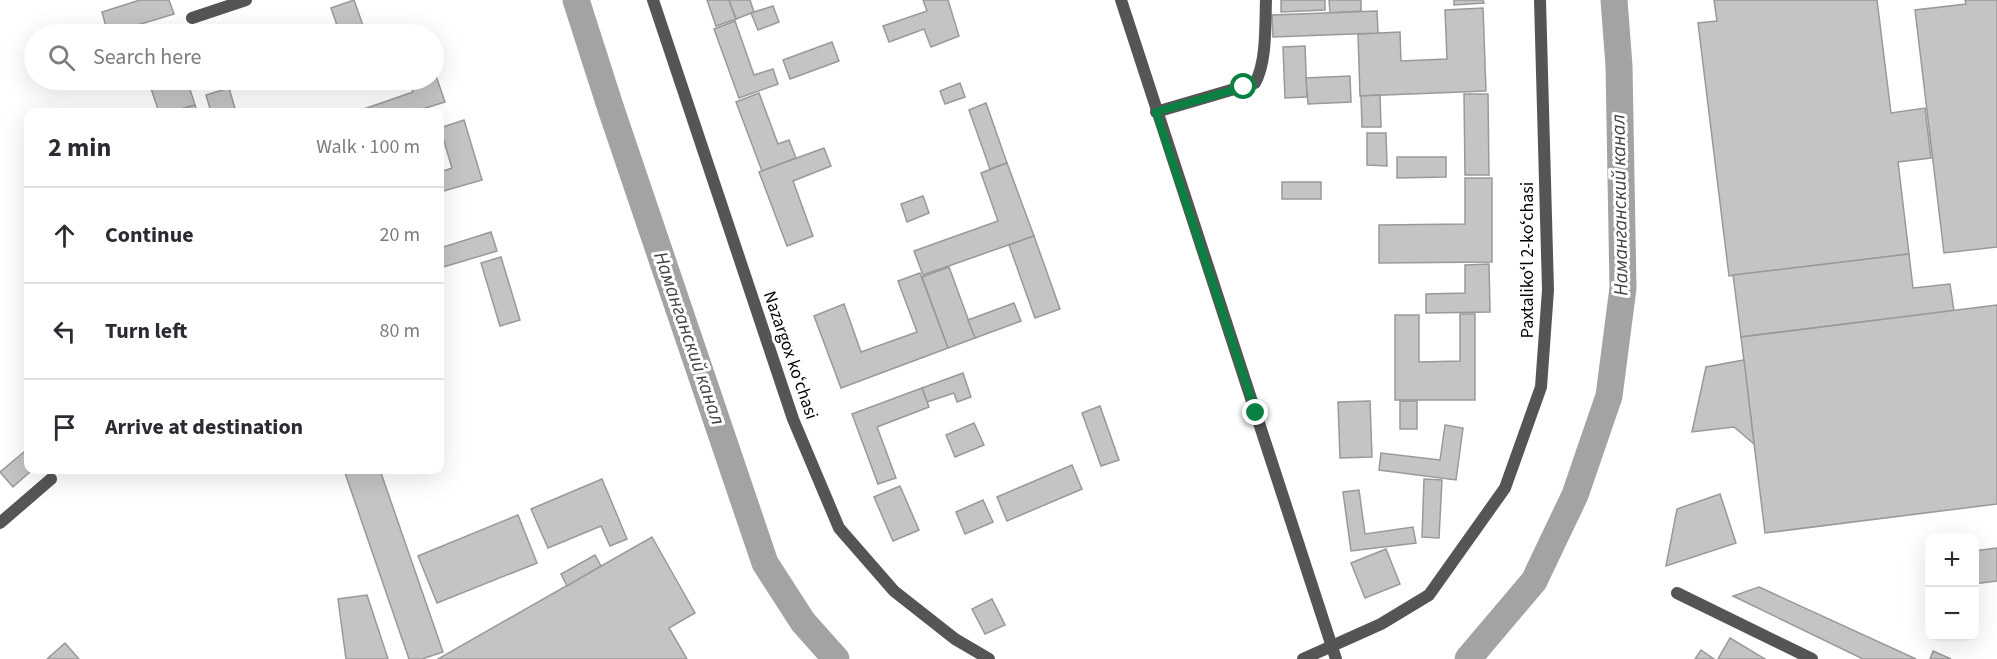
<!DOCTYPE html>
<html lang="en">
<head>
<meta charset="utf-8">
<style>
	:root { --surface:#fff; --page:#f7f7f7; --text:#2b2b33; --muted:#7c7c81; --line:#e1e1e2 }
	body { margin:0; font-family:"Source Sans 3",sans-serif; background:var(--page); color:var(--text) }
	.controls { position:absolute; right:18px; bottom:18px; display:grid; overflow:hidden; border-radius:12px; box-shadow:0 6px 24px #0002 }
	.controls button { width:54px; height:54px; display:grid; place-items:center; padding:0; border:0; border-bottom:2px solid var(--line); background:var(--surface); color:var(--text); font:30px sans-serif }
	.stop { position:absolute; width:18px; height:18px; margin:-14px; border:4px solid #0b8043; border-radius:50%; background:#fff }
	.stop.end { background:#0b8043; border-color:#fff; box-shadow:0 2px 6px #0008 }
	.list { margin:0; padding:0; list-style:none }
	h2 { display:flex; justify-content:space-between; align-items:center; height:78px; margin:0; padding:0 24px; font-size:26px }
	h2 small { font-size:20px; font-weight:400; color:var(--muted) }
	.list li { display:grid; grid-template-columns:39px 1fr auto; gap:18px; align-items:center; box-sizing:border-box; height:96px; padding:0 24px; border-top:2px solid var(--line) }
	.list b { display:block; font-size:22px; white-space:nowrap }
	.list em { font-size:20px; font-style:normal; color:var(--muted) }
	.icon { flex:none; width:33px; height:33px; fill:none; stroke:currentColor; stroke-width:2; stroke-linecap:round; stroke-linejoin:round }
	.map { position:relative; flex:none; width:1997px; height:659px; overflow:hidden }
	.search { position:absolute; background:var(--surface); box-shadow:0 6px 24px #0002; left:24px; top:24px; width:420px; height:66px; display:flex; align-items:center; gap:15px; box-sizing:border-box; padding:0 21px; border-radius:33px; color:var(--muted); font-size:22px }
	.panel { position:absolute; background:var(--surface); box-shadow:0 6px 24px #0002; left:24px; top:108px; width:420px; height:366px; border-radius:12px }
	.map>svg:first-child { display:block }
</style>
</head>
<body>
<div class="map">
<svg width="1997" height="659" viewBox="0 0 1997 659">
	<rect width="100%" height="100%" fill="#fff"/>
	<g fill="none" stroke-linecap="round" stroke-linejoin="round">
		<g stroke="#a3a3a3" stroke-width="27">
			<path d="M 576,0 L 610,106 L 765,563 L 803,622 L 836,659"/>
			<path d="M 1468,659 L 1534,581 L 1575,495 L 1609,396 L 1623,288 L 1619,66 L 1614,0"/>
		</g>
	</g>
	<g fill="#c4c4c4" stroke="#999" stroke-width="1.5">
		<path d="M 140,0 L 169,0 L 174,14 L 108,34 L 102,12 Z"/>
		<path d="M 354,0 L 366,34 L 340,34 L 331,8 Z"/>
		<path d="M 707,0 L 729,0 L 736,19 L 716,26 Z"/>
		<path d="M 729,0 L 750,0 L 754,12 L 736,19 Z"/>
		<path d="M 923,0 L 948,0 L 959,36 L 931,47 L 924,29 L 889,42 L 883,26 L 927,11 Z"/>
		<path d="M 1281,0 L 1325,0 L 1325,10 L 1281,12 Z"/>
		<path d="M 1329,0 L 1361,0 L 1361,11 L 1330,13 Z"/>
		<path d="M 1454,0 L 1483,0 L 1484,3 L 1454,5 Z"/>
		<path d="M 1714,0 L 1877,0 L 1891,113 L 1925,108 L 1931,158 L 1898,162 L 1909,254 L 1729,276 L 1698,23 L 1717,21 Z"/>
		<path d="M 1965,0 L 1997,0 L 1997,247 L 1944,253 L 1915,10 L 1966,4 Z"/>
		<path d="M 773,6 L 779,22 L 758,30 L 751,13 Z"/>
		<path d="M 1483,8 L 1486,91 L 1360,96 L 1358,34 L 1400,32 L 1401,61 L 1447,59 L 1445,10 Z"/>
		<path d="M 1377,11 L 1378,33 L 1273,37 L 1272,15 Z"/>
		<path d="M 735,21 L 754,75 L 773,69 L 778,84 L 739,98 L 714,29 Z"/>
		<path d="M 832,42 L 839,61 L 790,79 L 783,60 Z"/>
		<path d="M 1305,46 L 1307,97 L 1285,98 L 1283,47 Z"/>
		<path d="M 434,70 L 445,102 L 413,112 L 355,112 L 413,92 L 409,80 L 434,80 Z"/>
		<path d="M 1350,76 L 1351,102 L 1308,104 L 1306,78 Z"/>
		<path d="M 148,80 L 187,80 L 195,105 L 171,112 L 159,112 Z"/>
		<path d="M 960,83 L 965,97 L 945,104 L 940,91 Z"/>
		<path d="M 229,88 L 236,112 L 211,112 L 206,95 Z"/>
		<path d="M 759,93 L 778,144 L 789,140 L 796,158 L 762,171 L 736,102 Z"/>
		<path d="M 1464,94 L 1488,94 L 1489,175 L 1465,175 Z"/>
		<path d="M 1380,95 L 1381,127 L 1362,127 L 1361,96 Z"/>
		<path d="M 986,103 L 1007,163 L 990,169 L 969,110 Z"/>
		<path d="M 195,105 L 197,112 L 172,112 Z"/>
		<path d="M 464,120 L 482,180 L 440,192 L 440,172 L 452,168 L 440,128 Z"/>
		<path d="M 1367,133 L 1386,133 L 1387,166 L 1367,165 Z"/>
		<path d="M 824,148 L 831,166 L 793,181 L 813,236 L 787,246 L 759,172 Z"/>
		<path d="M 1397,157 L 1446,157 L 1446,177 L 1397,178 Z"/>
		<path d="M 1007,163 L 1034,236 L 923,275 L 914,251 L 998,221 L 981,173 Z"/>
		<path d="M 1465,178 L 1492,178 L 1492,262 L 1379,263 L 1379,225 L 1465,224 Z"/>
		<rect x="1282" y="182" width="39" height="17"/>
		<path d="M 923,196 L 929,213 L 907,222 L 901,204 Z"/>
		<path d="M 491,232 L 497,251 L 440,268 L 440,248 Z"/>
		<path d="M 1034,236 L 1060,309 L 1035,318 L 1009,245 Z"/>
		<path d="M 1909,254 L 1913,288 L 1950,284 L 1954,311 L 1741,337 L 1733,275 Z"/>
		<path d="M 501,257 L 520,320 L 500,326 L 481,263 Z"/>
		<path d="M 1489,264 L 1490,312 L 1426,313 L 1426,294 L 1465,293 L 1465,265 Z"/>
		<path d="M 949,267 L 975,338 L 948,348 L 922,277 Z"/>
		<path d="M 920,273 L 948,348 L 841,388 L 814,316 L 844,304 L 861,352 L 917,332 L 898,281 Z"/>
		<path d="M 1014,303 L 1021,321 L 975,338 L 968,320 Z"/>
		<path d="M 1997,305 L 1997,504 L 1765,533 L 1741,337 Z"/>
		<path d="M 1460,314 L 1475,314 L 1475,400 L 1395,400 L 1395,315 L 1419,315 L 1419,362 L 1460,361 Z"/>
		<path d="M 1744,360 L 1754,444 L 1734,427 L 1692,432 L 1706,367 Z"/>
		<path d="M 963,373 L 971,397 L 957,402 L 954,393 L 927,402 L 922,388 Z"/>
		<path d="M 922,388 L 929,407 L 877,427 L 896,478 L 878,484 L 852,414 Z"/>
		<path d="M 1370,401 L 1372,457 L 1340,458 L 1338,402 Z"/>
		<rect x="1400" y="401" width="17" height="28"/>
		<path d="M 1100,406 L 1119,460 L 1101,466 L 1082,413 Z"/>
		<path d="M 974,423 L 984,445 L 955,457 L 946,435 Z"/>
		<path d="M 1445,425 L 1463,428 L 1456,480 L 1379,470 L 1381,453 L 1440,460 Z"/>
		<path d="M 24,452 L 28,457 L 28,470 L 32,470 L 13,487 L 0,472 Z"/>
		<path d="M 1072,465 L 1082,489 L 1007,521 L 997,497 Z"/>
		<path d="M 344,470 L 380,470 L 443,652 L 422,659 L 409,659 Z"/>
		<path d="M 602,479 L 627,539 L 610,546 L 601,526 L 548,548 L 531,509 Z"/>
		<path d="M 1424,479 L 1442,480 L 1439,538 L 1422,537 Z"/>
		<path d="M 900,486 L 919,530 L 893,541 L 874,497 Z"/>
		<path d="M 1359,490 L 1365,534 L 1413,527 L 1416,543 L 1351,551 L 1343,492 Z"/>
		<path d="M 1720,494 L 1736,543 L 1666,566 L 1677,509 Z"/>
		<path d="M 983,500 L 993,522 L 965,534 L 956,512 Z"/>
		<path d="M 518,515 L 537,563 L 437,603 L 418,556 Z"/>
		<path d="M 652,537 L 695,613 L 669,628 L 687,659 L 438,659 Z"/>
		<path d="M 1997,548 L 1997,581 L 1974,584 L 1974,551 Z"/>
		<path d="M 1386,549 L 1400,584 L 1365,598 L 1351,563 Z"/>
		<path d="M 595,555 L 601,566 L 567,586 L 561,574 Z"/>
		<path d="M 1930,557 L 1930,581 L 1927,558 Z"/>
		<path d="M 1759,587 L 1916,659 L 1863,659 L 1733,596 Z"/>
		<path d="M 367,595 L 388,659 L 346,659 L 338,599 Z"/>
		<path d="M 992,599 L 1005,625 L 985,634 L 972,609 Z"/>
		<path d="M 1730,638 L 1765,659 L 1718,659 Z"/>
		<path d="M 65,643 L 79,659 L 47,659 Z"/>
		<path d="M 1701,650 L 1714,659 L 1695,659 Z"/>
		<path d="M 1933,651 L 1951,659 L 1930,659 Z"/>
	</g>
	<g fill="none" stroke-linecap="round" stroke-linejoin="round">
		<g stroke="#555" stroke-width="12">
			<path d="M 653,0 L 793,419 L 839,528 L 894,591 L 955,639 L 989,659"/>
			<path d="M 1121,0 L 1336,659"/>
			<path d="M 192,18 L 246,0"/>
			<path d="M 1156,112 L 1255,83 C 1267,62 1265,24 1266,0"/>
			<path d="M 0,523 L 51,479"/>
			<path d="M 1677,593 L 1812,659"/>
			<path d="M 1303,659 L 1381,624 L 1429,595 L 1505,488 L 1541,387 L 1548,290 L 1540,0"/>
		</g>
	</g>
	<g fill="none" stroke-linecap="round" stroke-linejoin="round">
		<path stroke="#0b8043" stroke-width="8" d="M 1244,87 L 1156,112 L 1256,413"/>
	</g>
	<g text-anchor="middle" stroke-width="6" stroke-linejoin="round" paint-order="stroke">
		<g font-size="18" fill="#000" stroke="#fff">
			<text transform="translate(1527 260) rotate(-90)" y="6">Paxtalikoʻl 2-koʻchasi</text>
			<text transform="translate(791 355) rotate(71)" y="6">Nazargox koʻchasi</text>
		</g>
		<g font-size="20" font-style="italic" fill="#444" stroke="#fff">
			<text transform="translate(1619 205) rotate(-91)" y="7">Наманганский канал</text>
			<text transform="translate(690 338) rotate(71)" y="7">Наманганский канал</text>
		</g>
	</g>
</svg>
<div class="controls">
<button>+</button>
<button>−</button>
</div>
<div class="stop" style="left:1244px;top:87px"></div>
<div class="stop end" style="left:1256px;top:413px"></div>
<div class="search"><svg class="icon" aria-label="search" viewBox="0 0 24 24"><circle cx="10" cy="10" r="6"/><path d="M15 15l6 6"/></svg>Search here</div>
<section class="panel">
<h2>2 min<small>Walk · 100 m</small></h2>
<ul class="list">
<li><svg class="icon" aria-label="ahead" viewBox="0 0 24 24"><path d="M12 20V5M6 11l6-6 6 6"/></svg><div><b>Continue</b></div><em>20 m</em></li>
<li><svg class="icon" aria-label="left" viewBox="0 0 24 24"><path d="M17 20v-9H6M10 6l-5 5 5 5"/></svg><div><b>Turn left</b></div><em>80 m</em></li>
<li><svg class="icon" aria-label="arrive" viewBox="0 0 24 24"><path d="M6 21V4h12l-3 4 3 4H6"/></svg><div><b>Arrive at destination</b></div></li>
</ul>
</section>
</div>
</body>
</html>
